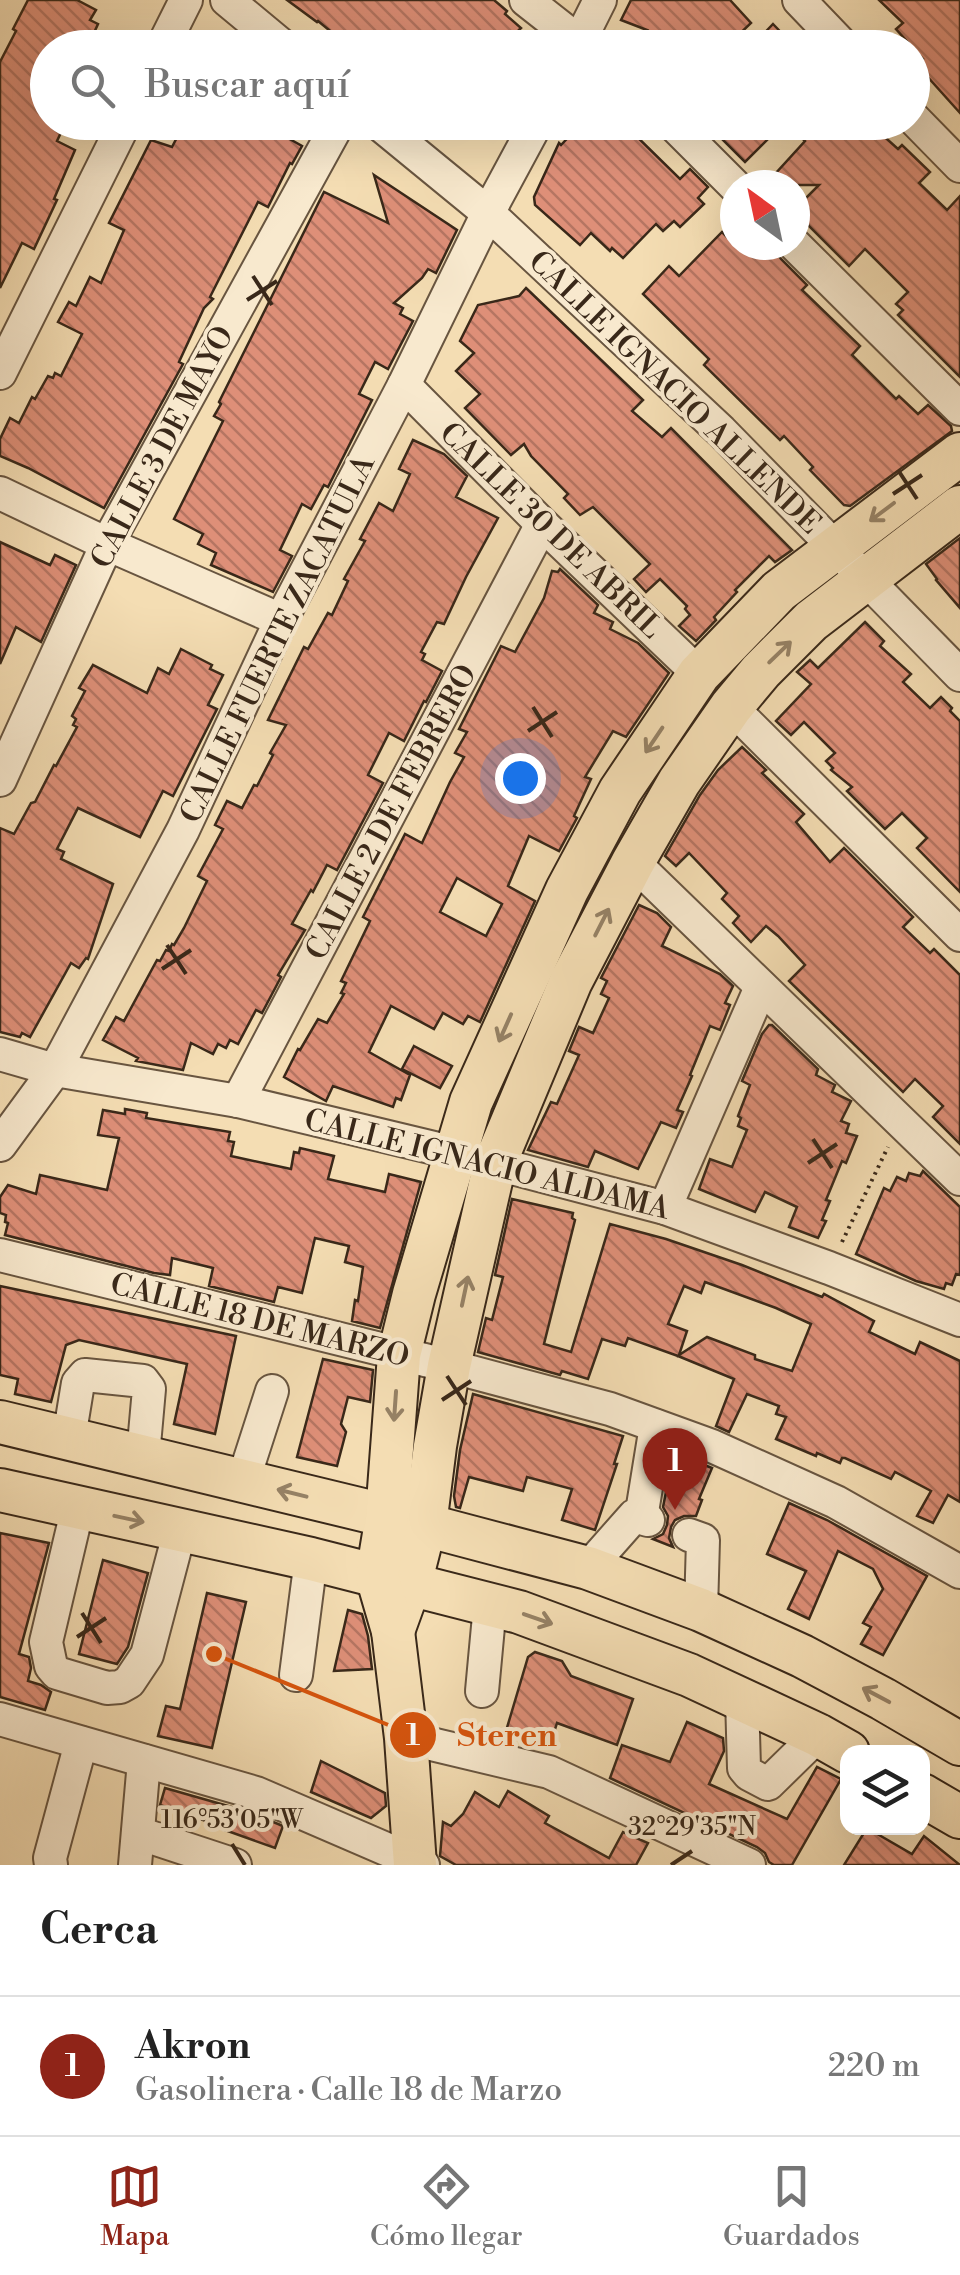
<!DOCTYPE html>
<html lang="es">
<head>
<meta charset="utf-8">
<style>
	:root { --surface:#fff; --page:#f6f6f6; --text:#222; --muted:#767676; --line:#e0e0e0; --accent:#8f2418 }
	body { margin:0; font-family:"Libre Bodoni",serif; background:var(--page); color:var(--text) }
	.controls { position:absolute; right:30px; bottom:30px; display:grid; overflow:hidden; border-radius:20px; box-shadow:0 10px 40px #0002 }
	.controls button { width:90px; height:90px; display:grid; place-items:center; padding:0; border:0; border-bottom:2px solid var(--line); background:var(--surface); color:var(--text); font:50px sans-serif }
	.compass { position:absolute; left:720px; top:170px; width:90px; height:90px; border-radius:50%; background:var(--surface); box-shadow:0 10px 40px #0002; rotate:327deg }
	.you { position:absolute; left:520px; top:778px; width:35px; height:35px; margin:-25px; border:8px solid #fff; border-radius:50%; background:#1a73e8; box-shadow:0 0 0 15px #1a73e833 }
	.badge { display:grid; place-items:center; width:65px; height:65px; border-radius:50%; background:var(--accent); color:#fff; font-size:32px; font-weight:700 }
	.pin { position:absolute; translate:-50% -82px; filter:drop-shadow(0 2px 5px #0008) }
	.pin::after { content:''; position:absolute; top:52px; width:35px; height:30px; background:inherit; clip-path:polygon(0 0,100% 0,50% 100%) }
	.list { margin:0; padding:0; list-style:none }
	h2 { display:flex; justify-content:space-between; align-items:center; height:130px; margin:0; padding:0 40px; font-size:42px }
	h2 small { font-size:32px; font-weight:400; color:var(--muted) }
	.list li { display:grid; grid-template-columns:65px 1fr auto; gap:30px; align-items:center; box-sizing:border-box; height:140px; padding:0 40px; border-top:2px solid var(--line) }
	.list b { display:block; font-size:38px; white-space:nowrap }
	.list p { margin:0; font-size:32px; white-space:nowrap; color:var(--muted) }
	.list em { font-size:32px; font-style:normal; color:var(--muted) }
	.icon { flex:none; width:55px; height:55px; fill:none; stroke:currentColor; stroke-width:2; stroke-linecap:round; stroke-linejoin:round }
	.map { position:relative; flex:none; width:960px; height:1865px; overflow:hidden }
	.search { position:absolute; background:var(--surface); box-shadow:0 10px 40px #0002; left:30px; right:30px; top:30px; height:110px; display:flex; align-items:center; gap:25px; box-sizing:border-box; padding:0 35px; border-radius:55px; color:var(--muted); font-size:38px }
	.sheet { height:270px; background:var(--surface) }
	nav { display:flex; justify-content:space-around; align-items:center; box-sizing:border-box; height:140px; border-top:2px solid var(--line); background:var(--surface); font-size:28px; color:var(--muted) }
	nav a { display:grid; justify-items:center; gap:5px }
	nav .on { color:var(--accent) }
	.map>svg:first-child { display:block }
</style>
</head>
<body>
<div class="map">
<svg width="960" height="1865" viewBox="0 0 960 1865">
	<defs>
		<pattern id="building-back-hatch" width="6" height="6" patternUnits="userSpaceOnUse" patternTransform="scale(2.5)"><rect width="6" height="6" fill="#de8f78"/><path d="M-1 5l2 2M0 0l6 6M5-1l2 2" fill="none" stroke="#b57562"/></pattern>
	</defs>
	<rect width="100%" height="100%" fill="#f4ddb3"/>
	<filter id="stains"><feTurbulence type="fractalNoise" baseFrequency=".002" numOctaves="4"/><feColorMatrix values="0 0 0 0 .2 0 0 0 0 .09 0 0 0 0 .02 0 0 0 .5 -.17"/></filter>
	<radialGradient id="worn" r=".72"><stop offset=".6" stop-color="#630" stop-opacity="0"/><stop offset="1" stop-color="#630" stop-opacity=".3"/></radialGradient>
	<g fill="url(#building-back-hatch)" stroke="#392819" stroke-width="2.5" fill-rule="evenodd">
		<path d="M 28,0 L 77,0 L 96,10 L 90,20 L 98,24 L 87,48 L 48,48 L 48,122 L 66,122 L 57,141 L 75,150 L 54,199 L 57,200 L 34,249 L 22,243 L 0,288 L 0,62 L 16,31 L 13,29 Z"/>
		<path d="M 287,0 L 494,0 L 507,11 L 505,14 L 521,28 L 516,33 L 532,48 L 451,48 L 440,39 L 433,48 L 351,48 L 318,21 L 317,22 Z"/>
		<path d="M 631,0 L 730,0 L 751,23 L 725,48 L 628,48 L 647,30 L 621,20 Z"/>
		<path d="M 879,0 L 960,0 L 960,113 L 917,65 L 923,59 L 896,29 L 903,23 Z"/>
		<path d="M 773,24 L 796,48 L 750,48 Z"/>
		<path d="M 185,122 L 304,123 L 279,133 L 302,146 L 292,164 L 290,163 L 268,207 L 258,202 L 210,297 L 213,299 L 204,308 L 179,362 L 183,364 L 104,508 L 28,468 L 0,456 L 0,439 L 10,418 L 19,423 L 32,397 L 35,399 L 48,376 L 53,378 L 55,373 L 61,376 L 82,334 L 58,322 L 69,302 L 76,306 L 90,277 L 101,283 L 124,230 L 109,223 L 151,140 L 172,147 Z"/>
		<path d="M 583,122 L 622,122 L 680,179 L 690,169 L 708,187 L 698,198 L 704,204 L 680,227 L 674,221 L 663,231 L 656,224 L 623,258 L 612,248 L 610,251 L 591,233 L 580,245 L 535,205 L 534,197 L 559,143 L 561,145 Z"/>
		<path d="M 705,122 L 785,122 L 745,162 Z"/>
		<path d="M 786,122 L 868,122 L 898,149 L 902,145 L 930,172 L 919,183 L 947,210 L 960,196 L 960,377 L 898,315 L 903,310 L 896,304 L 908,292 L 865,249 L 849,266 L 795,212 L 795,209 L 819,185 L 765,185 L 805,141 Z"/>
		<path d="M 374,175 L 457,230 L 436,273 L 428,269 L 422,278 L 394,303 L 403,308 L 400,314 L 413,321 L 388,369 L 375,362 L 359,394 L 372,400 L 328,487 L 324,485 L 311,509 L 302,504 L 280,550 L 292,556 L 273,592 L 211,565 L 216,553 L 198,544 L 203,534 L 174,519 L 223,421 L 214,416 L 221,404 L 219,402 L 324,192 L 388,223 Z"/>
		<path d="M 722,232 L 735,245 L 771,245 L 781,259 L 807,285 L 802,290 L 860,346 L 852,355 L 896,399 L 899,396 L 918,414 L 928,405 L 951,426 L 952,431 L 850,506 L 844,505 L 810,470 L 813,467 L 784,436 L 780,440 L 704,365 L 709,359 L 643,294 L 669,266 L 679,276 Z"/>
		<path d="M 526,288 L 643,400 L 632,411 L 662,437 L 671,428 L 792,550 L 775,562 L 769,556 L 735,590 L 737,592 L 714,617 L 716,620 L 696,641 L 679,626 L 690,615 L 685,609 L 687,606 L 660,579 L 646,592 L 634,579 L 650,564 L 593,507 L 580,515 L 564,498 L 568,494 L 531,456 L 524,444 L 511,455 L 465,408 L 480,394 L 456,371 L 474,353 L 460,341 L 478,305 L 519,296 Z"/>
		<path d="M 413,440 L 444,454 L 467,476 L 456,497 L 498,518 L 466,577 L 444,624 L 437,622 L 421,652 L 425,654 L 422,660 L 442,671 L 426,702 L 424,701 L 404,741 L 389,733 L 368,775 L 383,783 L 337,870 L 327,865 L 313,892 L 311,890 L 292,924 L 305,930 L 278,975 L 281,977 L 262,1013 L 256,1010 L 238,1044 L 230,1040 L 226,1048 L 218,1044 L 213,1054 L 191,1043 L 183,1070 L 136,1061 L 138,1058 L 103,1040 L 116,1017 L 124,1021 L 157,960 L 160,961 L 166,950 L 169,951 L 172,944 L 174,945 L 184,928 L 207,881 L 198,876 L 223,829 L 215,825 L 227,801 L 242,808 L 254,785 L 257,786 L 273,755 L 270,753 L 286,725 L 268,720 L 304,647 L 308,649 L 328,613 L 332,615 L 348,581 L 344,579 L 365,541 L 360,539 L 379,503 L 393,511 L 410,474 L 399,469 Z"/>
		<path d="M 960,538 L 960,608 L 936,580 L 937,579 L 926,564 Z"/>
		<path d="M 0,542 L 50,565 L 55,555 L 76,565 L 41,642 L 16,627 L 0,664 Z"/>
		<path d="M 560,569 L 598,605 L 594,613 L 613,622 L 610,629 L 638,643 L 669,673 L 626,737 L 613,731 L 585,777 L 591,779 L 574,816 L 577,818 L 559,851 L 529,836 L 508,886 L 535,901 L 480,1022 L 468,1016 L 463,1024 L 443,1013 L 434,1029 L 391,1006 L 369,1052 L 410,1075 L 401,1100 L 396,1098 L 393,1107 L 333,1086 L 326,1101 L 284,1077 L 298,1049 L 300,1050 L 318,1019 L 327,1023 L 344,994 L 341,993 L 346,983 L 341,981 L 370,921 L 363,917 L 405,834 L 422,843 L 450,782 L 464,757 L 455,753 L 467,732 L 459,729 L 501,646 L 515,652 L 544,598 L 552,571 L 558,572 ZM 457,878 L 502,904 L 486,936 L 440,912 Z"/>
		<path d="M 865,622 L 884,641 L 880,646 L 911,674 L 903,682 L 930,708 L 941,697 L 952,708 L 950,711 L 960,721 L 960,892 L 917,848 L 927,838 L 902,813 L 885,829 L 847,791 L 852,787 L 831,770 L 833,768 L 826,761 L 835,753 L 804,722 L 791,735 L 776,721 L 811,684 L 797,672 L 810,660 L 818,668 Z"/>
		<path d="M 181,649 L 212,665 L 210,669 L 223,675 L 208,705 L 217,709 L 173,796 L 163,791 L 140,837 L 78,808 L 57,849 L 64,852 L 61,859 L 113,884 L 88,959 L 86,958 L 79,968 L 71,963 L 30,1037 L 22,1033 L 20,1037 L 0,1032 L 0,828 L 14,834 L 31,803 L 35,802 L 54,765 L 56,766 L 77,727 L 73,725 L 76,719 L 72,716 L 85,691 L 79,688 L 93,665 L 147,693 L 158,668 L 169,674 Z"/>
		<path d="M 742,747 L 766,770 L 762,773 L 804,814 L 796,822 L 830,862 L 844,848 L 913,917 L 903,927 L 930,953 L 934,949 L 960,975 L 960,1144 L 933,1117 L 943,1106 L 915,1079 L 903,1092 L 789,981 L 805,965 L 778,936 L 766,926 L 751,942 L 733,923 L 739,916 L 722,899 L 727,893 L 689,853 L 676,866 L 665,856 L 700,795 L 718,770 Z"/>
		<path d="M 639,905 L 657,913 L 671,927 L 662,946 L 720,974 L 733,986 L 725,1003 L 730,1005 L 720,1030 L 710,1026 L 690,1075 L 692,1076 L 677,1110 L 683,1112 L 676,1128 L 661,1122 L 638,1169 L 595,1151 L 588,1167 L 528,1150 L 551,1102 L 557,1104 L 579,1055 L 569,1051 L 579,1027 L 593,1033 L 609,998 L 601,994 L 607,981 L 601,978 Z"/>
		<path d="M 769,1025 L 772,1025 L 818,1069 L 816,1075 L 835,1085 L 832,1092 L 851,1101 L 841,1121 L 849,1124 L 846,1133 L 857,1136 L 846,1163 L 842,1161 L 826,1200 L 830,1201 L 822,1220 L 826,1221 L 818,1238 L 789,1227 L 797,1207 L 765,1192 L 755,1212 L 699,1189 L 710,1159 L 732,1167 L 747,1130 L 738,1126 L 741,1118 L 738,1116 L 750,1085 L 742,1081 L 762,1034 Z"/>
		<path d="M 414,1046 L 452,1066 L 440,1088 L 402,1069 Z"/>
		<path d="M 125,1109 L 147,1113 L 146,1118 L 230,1132 L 228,1141 L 234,1142 L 231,1156 L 291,1169 L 294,1152 L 299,1153 L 300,1148 L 334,1156 L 328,1179 L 385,1192 L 389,1174 L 421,1182 L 380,1328 L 352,1321 L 355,1300 L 358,1301 L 363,1267 L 345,1262 L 349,1246 L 315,1238 L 302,1293 L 278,1287 L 274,1302 L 209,1286 L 213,1268 L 172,1258 L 170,1275 L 154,1273 L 5,1235 L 8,1223 L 5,1222 L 6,1215 L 0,1213 L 0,1197 L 8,1185 L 36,1194 L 40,1175 L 107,1190 L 119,1138 L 98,1135 L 103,1110 L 125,1114 Z"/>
		<path d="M 923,1171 L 960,1207 L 960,1275 L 956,1274 L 952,1285 L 946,1283 L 944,1289 L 916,1281 L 856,1254 L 884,1188 L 890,1191 L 897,1177 L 906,1181 L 909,1173 L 920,1176 Z"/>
		<path d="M 512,1199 L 573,1213 L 572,1218 L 575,1220 L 544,1344 L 571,1352 L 610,1224 L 666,1239 L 742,1265 L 822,1297 L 824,1294 L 874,1321 L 869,1332 L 915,1354 L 920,1342 L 960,1361 L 960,1502 L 948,1495 L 933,1523 L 917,1516 L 931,1491 L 895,1472 L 891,1479 L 845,1458 L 842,1458 L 840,1463 L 817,1453 L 816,1456 L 776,1439 L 786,1417 L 776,1414 L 779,1406 L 747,1394 L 729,1432 L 716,1426 L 734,1379 L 678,1356 L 628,1338 L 625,1346 L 602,1339 L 588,1379 L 562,1371 L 560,1375 L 478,1352 L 486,1318 L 492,1320 L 503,1277 L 495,1275 ZM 705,1282 L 776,1308 L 811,1324 L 792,1371 L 755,1359 L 755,1355 L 707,1337 L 679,1355 L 687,1331 L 668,1324 L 684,1286 L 701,1293 Z"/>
		<path d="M 0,1286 L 236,1336 L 215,1434 L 174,1424 L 187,1364 L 79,1340 L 66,1345 L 51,1402 L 15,1394 L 18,1379 L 0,1375 Z"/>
		<path d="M 323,1359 L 373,1370 L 370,1402 L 348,1397 L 341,1424 L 346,1432 L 337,1466 L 297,1457 Z"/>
		<path d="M 473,1394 L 623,1436 L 614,1464 L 617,1464 L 595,1530 L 562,1520 L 572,1489 L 527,1477 L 523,1491 L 469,1477 L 460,1508 L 456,1507 L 454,1496 L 460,1450 Z"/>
		<path d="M 674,1453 L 712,1468 L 699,1499 L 702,1500 L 696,1516 L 684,1516 L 675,1520 L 671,1527 L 669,1538 L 673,1547 L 653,1539 L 663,1534 L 667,1525 L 668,1516 L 663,1507 Z"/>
		<path d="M 789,1503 L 827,1520 L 927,1576 L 883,1655 L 861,1644 L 871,1627 L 863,1623 L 883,1589 L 873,1569 L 838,1551 L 809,1619 L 788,1609 L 806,1571 L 767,1554 Z"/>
		<path d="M 0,1533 L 49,1543 L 19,1654 L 29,1657 L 31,1668 L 28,1681 L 41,1685 L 51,1692 L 45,1710 L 0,1697 Z"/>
		<path d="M 103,1560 L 148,1573 L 128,1647 L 117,1664 L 79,1654 Z"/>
		<path d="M 207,1593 L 246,1602 L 212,1748 L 158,1736 L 166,1706 L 180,1709 Z"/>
		<path d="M 348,1610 L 362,1614 L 368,1636 L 372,1669 L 334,1671 Z"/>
		<path d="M 535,1652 L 562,1661 L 571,1676 L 633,1699 L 617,1745 L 557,1723 L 552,1739 L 546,1737 L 545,1742 L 506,1731 L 528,1657 Z"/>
		<path d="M 687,1722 L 723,1738 L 724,1751 L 709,1784 L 787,1819 L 817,1767 L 841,1779 L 792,1865 L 774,1865 L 769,1862 L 765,1853 L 757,1847 L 610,1778 L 622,1745 L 670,1762 Z"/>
		<path d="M 321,1761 L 385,1793 L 386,1806 L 371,1818 L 311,1792 Z"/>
		<path d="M 165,1788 L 249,1812 L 283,1826 L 275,1848 L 222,1829 L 223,1827 L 160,1805 Z"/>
		<path d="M 508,1791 L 549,1816 L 545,1823 L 609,1858 L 623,1832 L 648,1843 L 636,1865 L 456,1865 L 440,1856 L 443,1822 L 451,1826 L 463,1814 L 475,1792 L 499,1807 Z"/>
		<path d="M 867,1828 L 912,1854 L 924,1836 L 960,1865 L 844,1865 Z"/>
	</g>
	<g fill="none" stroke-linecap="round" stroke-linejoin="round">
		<g stroke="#685540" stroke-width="36">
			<g id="minor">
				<path d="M 227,0 L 285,48"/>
				<path d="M 526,0 L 587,48"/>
				<path d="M 799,0 L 845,48"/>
				<path d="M 162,48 L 186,0"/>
				<path d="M 576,48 L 600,0"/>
				<path d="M 912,117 L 960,166"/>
				<path d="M 377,122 L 488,213 L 721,431 L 960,675"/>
				<path d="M 671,122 L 735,186"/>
				<path d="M 795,245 L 960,409"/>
				<path d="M 0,373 L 125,122"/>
				<path d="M 404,385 L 542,524 L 699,674"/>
				<path d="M 0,493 L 107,544 L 281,620"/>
				<path d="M 731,707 L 960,935"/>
				<path d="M 0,780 L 107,544 L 339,122"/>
				<path d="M 633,862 L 960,1179"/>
				<path d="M 0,1054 L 55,1070 L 238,1101 L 455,1153 L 665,1208 L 829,1268 L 960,1320"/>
				<path d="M 238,1101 L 542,524"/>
				<path d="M 0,1145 L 55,1070 L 183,830 L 281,620 L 404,385 L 488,213 L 537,122"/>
				<path d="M 665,1208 L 761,987"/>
				<path d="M 0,1255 L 449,1366 L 610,1409 L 712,1446 L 836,1502 L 960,1572"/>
				<path d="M 69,1438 L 78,1383 L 85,1375 L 143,1381 L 149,1389 L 143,1456"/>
				<path d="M 243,1481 L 272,1391"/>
				<path d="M 78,1507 L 46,1642 L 51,1666 L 57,1673 L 107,1688 L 120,1687 L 129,1682 L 147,1655 L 180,1530"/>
				<path d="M 641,1518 L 656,1426"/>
				<path d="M 689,1535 L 703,1540 L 701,1610"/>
				<path d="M 588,1568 L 634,1516 L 648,1520"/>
				<path d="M 296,1675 L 311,1559"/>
				<path d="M 482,1691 L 490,1605"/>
				<path d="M 742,1698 L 744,1768 L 749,1774 L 768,1784 L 818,1735"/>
				<path d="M 0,1719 L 256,1793 L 423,1865"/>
				<path d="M 406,1738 L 549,1772 L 749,1865"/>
				<path d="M 138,1833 L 235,1865"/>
				<path d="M 51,1865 L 50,1858 L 81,1743"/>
				<path d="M 135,1865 L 144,1761"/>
			</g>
		</g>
		<g stroke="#392819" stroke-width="46">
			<g id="major">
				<path d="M 0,1422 L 425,1525 L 588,1568 L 701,1610 L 802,1656 L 883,1699 L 960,1744"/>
				<path d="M 0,1490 L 311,1559 L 519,1612 L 689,1675 L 818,1735 L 848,1752"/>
				<path d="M 393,1631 L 410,1584 L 425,1525 L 435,1446 L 449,1366 L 495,1163 L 571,981 L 633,862 L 679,782 L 731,707 L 761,671 L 811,621 L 960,507"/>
				<path d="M 922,1795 L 960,1817"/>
				<path d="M 415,1865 L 406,1738 L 393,1631 L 377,1576 L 387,1516 L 399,1355 L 414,1294 L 471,1102 L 567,890 L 620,791 L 699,674 L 779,591 L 960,454"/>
			</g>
		</g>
		<path stroke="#392819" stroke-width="4" stroke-dasharray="2.5 5" stroke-linecap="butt" d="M 842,1242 L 888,1147"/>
		<use href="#minor" stroke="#f8e9ce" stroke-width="32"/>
		<use href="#major" stroke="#f4ddb3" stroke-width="42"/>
	</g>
	<defs><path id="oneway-shaft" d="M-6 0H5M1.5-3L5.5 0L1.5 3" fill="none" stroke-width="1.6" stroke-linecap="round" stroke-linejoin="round" transform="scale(2.5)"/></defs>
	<g stroke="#968266">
		<use href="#oneway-shaft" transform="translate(882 512) rotate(143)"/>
		<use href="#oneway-shaft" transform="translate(780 652) rotate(-44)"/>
		<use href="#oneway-shaft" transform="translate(654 740) rotate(124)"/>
		<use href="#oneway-shaft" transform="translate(602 922) rotate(-63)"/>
		<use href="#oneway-shaft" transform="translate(505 1028) rotate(114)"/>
		<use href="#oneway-shaft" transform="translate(465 1291) rotate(-78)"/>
		<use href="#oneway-shaft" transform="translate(395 1406) rotate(94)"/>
		<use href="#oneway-shaft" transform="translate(292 1493) rotate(-166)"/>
		<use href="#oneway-shaft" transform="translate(129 1519) rotate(12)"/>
		<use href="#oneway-shaft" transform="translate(538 1619) rotate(19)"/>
		<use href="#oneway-shaft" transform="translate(876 1695) rotate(-152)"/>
	</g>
	<path fill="none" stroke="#392819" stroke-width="4" d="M 253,276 L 272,305M 247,300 L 277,281M 898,470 L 917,499M 893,494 L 922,475M 533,707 L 552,737M 528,731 L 557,712M 167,945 L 186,974M 162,969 L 191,950M 813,1139 L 832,1168M 808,1163 L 837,1144M 447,1376 L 466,1405M 442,1400 L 471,1381M 82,1613 L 101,1643M 77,1637 L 106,1618M 232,1844 L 245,1865M 671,1865 L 692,1851"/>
	<g text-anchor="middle" stroke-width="8" stroke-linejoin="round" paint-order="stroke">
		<g font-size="30" fill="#392819" stroke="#f8e9ce">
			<text transform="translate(675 392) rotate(44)" y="10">CALLE IGNACIO ALLENDE</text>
			<text transform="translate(162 447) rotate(-62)" y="10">CALLE 3 DE MAYO</text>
			<text transform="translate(551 530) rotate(44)" y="10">CALLE 30 DE ABRIL</text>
			<text transform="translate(277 639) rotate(-64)" y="10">CALLE FUERTE ZACATULA</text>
			<text transform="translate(391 812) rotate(-62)" y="10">CALLE 2 DE FEBRERO</text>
			<text transform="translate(487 1164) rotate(14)" y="10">CALLE IGNACIO ALDAMA</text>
			<text transform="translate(260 1320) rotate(14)" y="10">CALLE 18 DE MARZO</text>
		</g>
	</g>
	<g font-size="25" text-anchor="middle" fill="#392819" stroke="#f8e9ce" stroke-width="8" stroke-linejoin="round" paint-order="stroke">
		<text x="232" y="1828">116°53'05"W</text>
		<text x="692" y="1835">32°29'35"N</text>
	</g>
	<path fill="none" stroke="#d6540d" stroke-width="4" d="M214 1654L413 1735"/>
	<g fill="#d6540d" stroke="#f8e9ce" stroke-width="4">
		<circle cx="214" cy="1654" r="10"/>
		<circle cx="413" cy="1735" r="25"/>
	</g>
	<g font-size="30" text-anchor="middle" font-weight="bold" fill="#fff">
		<text x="413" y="1745">1</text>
	</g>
	<g font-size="32" text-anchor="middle" font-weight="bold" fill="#d6540d" stroke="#f8e9ce" stroke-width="8" stroke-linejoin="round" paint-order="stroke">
		<text x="507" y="1746">Steren</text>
	</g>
	<rect width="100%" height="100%" filter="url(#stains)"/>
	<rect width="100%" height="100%" fill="url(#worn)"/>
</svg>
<div class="controls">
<button><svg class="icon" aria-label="layers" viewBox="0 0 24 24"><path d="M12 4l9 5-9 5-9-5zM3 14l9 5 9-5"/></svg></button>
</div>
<svg class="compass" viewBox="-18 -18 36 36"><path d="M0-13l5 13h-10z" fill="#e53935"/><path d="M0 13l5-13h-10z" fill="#767676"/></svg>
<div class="you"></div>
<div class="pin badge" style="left:675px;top:1510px">1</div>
<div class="search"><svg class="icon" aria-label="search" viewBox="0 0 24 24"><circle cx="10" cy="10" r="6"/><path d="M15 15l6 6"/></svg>Buscar aquí</div>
</div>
<section class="sheet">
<h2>Cerca<small></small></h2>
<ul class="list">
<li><span class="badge">1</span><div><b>Akron</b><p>Gasolinera · Calle 18 de Marzo</p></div><em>220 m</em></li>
</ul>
</section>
<nav>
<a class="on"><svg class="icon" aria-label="map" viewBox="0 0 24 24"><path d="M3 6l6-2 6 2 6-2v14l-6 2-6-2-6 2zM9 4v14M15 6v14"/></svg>Mapa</a>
<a><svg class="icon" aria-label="directions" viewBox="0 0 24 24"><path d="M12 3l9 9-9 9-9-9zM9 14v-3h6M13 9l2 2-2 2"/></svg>Cómo llegar</a>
<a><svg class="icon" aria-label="saved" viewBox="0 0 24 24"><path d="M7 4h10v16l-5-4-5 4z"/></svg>Guardados</a>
</nav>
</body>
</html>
